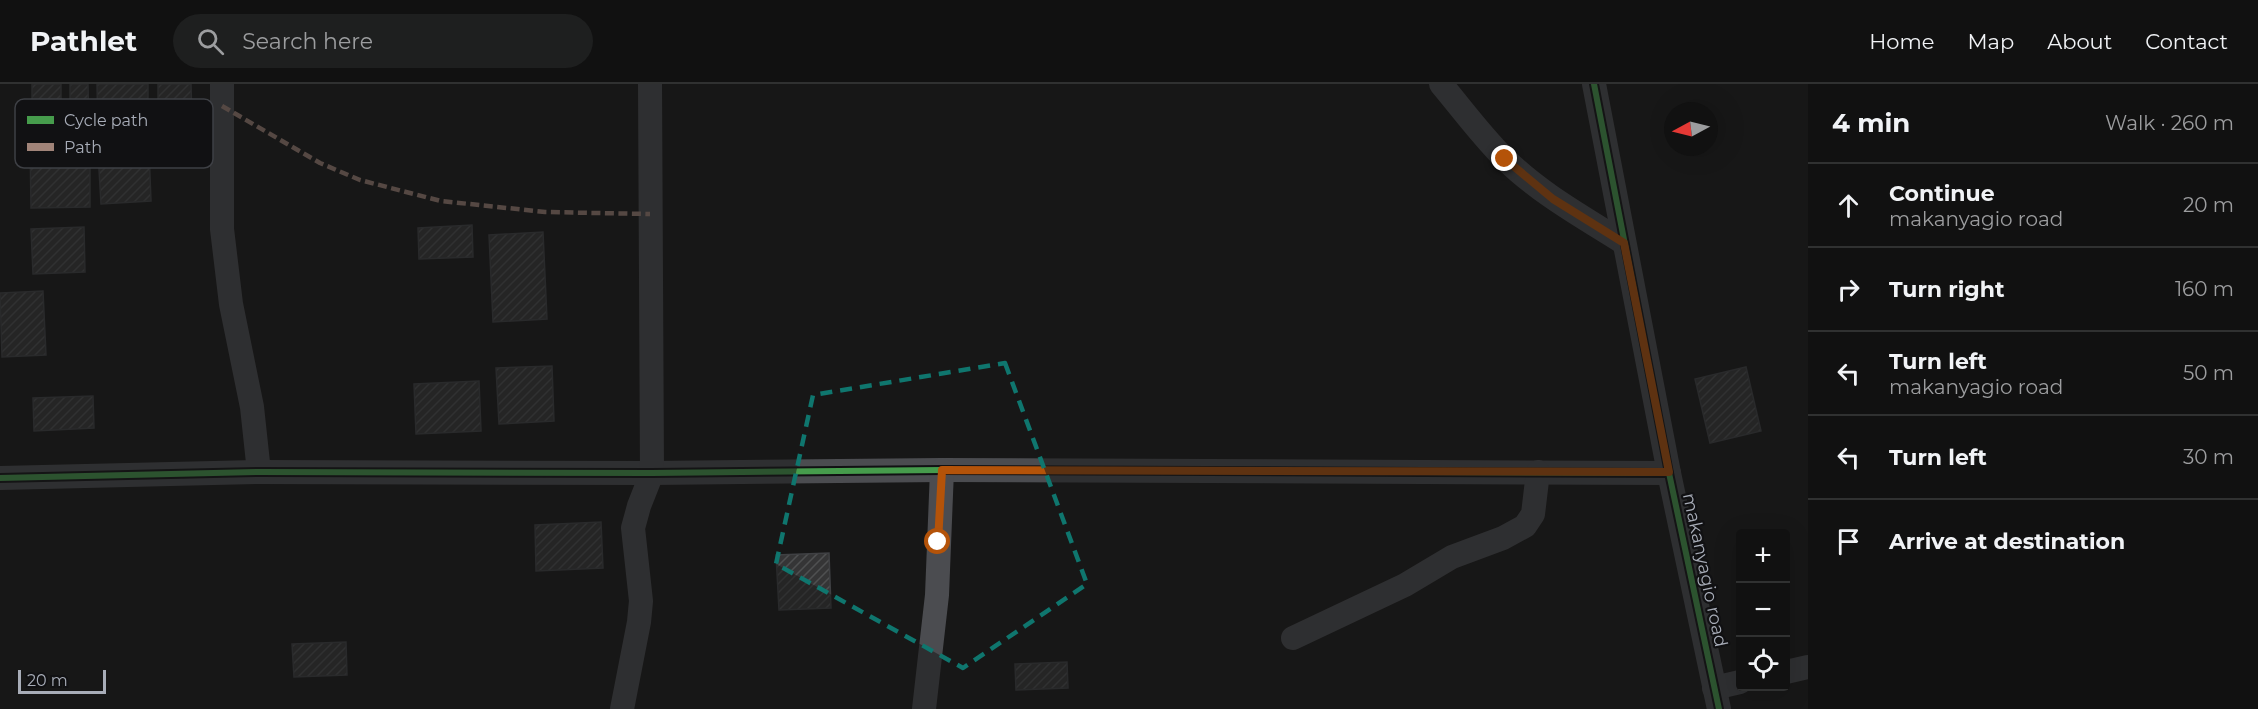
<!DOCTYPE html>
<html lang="en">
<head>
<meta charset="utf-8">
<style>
	:root { --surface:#111; --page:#1e1f1f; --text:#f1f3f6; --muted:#9c9d9f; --line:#303131 }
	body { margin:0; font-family:Montserrat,sans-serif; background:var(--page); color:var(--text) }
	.controls { position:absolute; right:18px; bottom:18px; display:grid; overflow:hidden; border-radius:6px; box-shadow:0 6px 24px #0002 }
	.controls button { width:54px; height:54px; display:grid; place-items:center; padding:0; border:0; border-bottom:2px solid var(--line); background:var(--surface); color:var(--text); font:30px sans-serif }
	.compass { position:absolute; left:1664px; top:18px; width:54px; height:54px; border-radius:50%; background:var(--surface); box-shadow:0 6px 24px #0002; rotate:263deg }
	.scale { position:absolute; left:18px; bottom:15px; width:88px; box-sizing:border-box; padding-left:6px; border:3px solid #a8adb8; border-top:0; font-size:16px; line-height:21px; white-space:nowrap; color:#a8adb8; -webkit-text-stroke:4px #111113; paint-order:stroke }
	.stop { position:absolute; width:18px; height:18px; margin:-14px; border:4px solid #b45309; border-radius:50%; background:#fff }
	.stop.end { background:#b45309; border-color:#fff; box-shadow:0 2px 6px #0008 }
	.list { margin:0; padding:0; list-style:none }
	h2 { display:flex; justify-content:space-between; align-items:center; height:78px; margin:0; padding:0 24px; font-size:26px }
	h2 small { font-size:20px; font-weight:400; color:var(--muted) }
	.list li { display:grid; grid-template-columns:39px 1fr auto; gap:18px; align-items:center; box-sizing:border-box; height:84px; padding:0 24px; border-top:2px solid var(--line) }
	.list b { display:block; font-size:22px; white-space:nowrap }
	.list p { margin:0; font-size:20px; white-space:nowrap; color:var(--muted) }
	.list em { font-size:20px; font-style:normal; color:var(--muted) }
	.icon { flex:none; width:33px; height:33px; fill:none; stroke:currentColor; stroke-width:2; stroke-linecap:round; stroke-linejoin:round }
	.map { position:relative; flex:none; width:1808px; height:625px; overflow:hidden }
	header { display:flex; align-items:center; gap:36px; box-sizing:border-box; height:84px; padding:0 30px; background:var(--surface); border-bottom:2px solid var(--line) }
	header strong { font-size:28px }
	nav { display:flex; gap:33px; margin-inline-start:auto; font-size:21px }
	.search { width:420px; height:54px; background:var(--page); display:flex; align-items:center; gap:15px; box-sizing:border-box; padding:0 21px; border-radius:33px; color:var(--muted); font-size:22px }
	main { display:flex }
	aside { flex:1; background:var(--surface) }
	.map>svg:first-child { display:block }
</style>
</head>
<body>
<header>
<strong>Pathlet</strong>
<div class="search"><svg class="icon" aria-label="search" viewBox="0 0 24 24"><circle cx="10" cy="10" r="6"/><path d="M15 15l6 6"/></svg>Search here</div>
<nav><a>Home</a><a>Map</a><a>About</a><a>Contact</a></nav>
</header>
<main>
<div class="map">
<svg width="1808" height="625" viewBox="0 0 1808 625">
	<defs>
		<pattern id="building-hatch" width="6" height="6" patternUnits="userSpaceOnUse" patternTransform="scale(1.5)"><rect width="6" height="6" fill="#353536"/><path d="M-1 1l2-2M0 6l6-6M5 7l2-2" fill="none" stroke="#4f5051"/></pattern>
	</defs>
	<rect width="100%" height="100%" fill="#171717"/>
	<g fill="url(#building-hatch)" stroke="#3f4043" stroke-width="1.5">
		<rect x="32" y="0" width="29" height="19"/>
		<path d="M 70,0 L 88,0 L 89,48 L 70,48 Z"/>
		<path d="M 97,0 L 148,0 L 148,47 L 98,48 Z"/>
		<path d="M 158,0 L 191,0 L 192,39 L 158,39 Z"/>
		<path d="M 90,57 L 90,123 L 31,124 L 30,58 Z"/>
		<path d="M 149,66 L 151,117 L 101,120 L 98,68 Z"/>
		<path d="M 472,141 L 473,173 L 419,175 L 418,144 Z"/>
		<path d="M 84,143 L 85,188 L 33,190 L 31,145 Z"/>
		<path d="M 543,148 L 547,235 L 493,238 L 489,151 Z"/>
		<path d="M 43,207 L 46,271 L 2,273 L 0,209 Z"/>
		<path d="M 552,282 L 554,337 L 499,340 L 496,284 Z"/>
		<path d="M 1746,283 L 1761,347 L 1710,359 L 1695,295 Z"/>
		<path d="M 479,297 L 481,347 L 416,350 L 414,300 Z"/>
		<path d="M 93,312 L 94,344 L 34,347 L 33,314 Z"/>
		<path d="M 601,438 L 603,484 L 536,487 L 535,441 Z"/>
		<path d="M 829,469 L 831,524 L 779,526 L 776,471 Z"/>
		<path d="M 346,558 L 347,591 L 294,593 L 292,560 Z"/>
		<path d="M 1067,578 L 1068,604 L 1016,606 L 1015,580 Z"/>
	</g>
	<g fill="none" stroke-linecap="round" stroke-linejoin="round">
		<g stroke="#4b4c50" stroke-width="24">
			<path d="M 222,0 L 222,145 L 231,220 L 252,323 L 259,388"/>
			<path d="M 1441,0 C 1462,25 1481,51 1504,74 C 1539,109 1583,133 1624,159"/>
			<path d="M 1594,0 L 1669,389 L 1719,625"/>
			<path d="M 0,394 L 259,388 L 652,389 L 942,386 L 1669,389"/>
			<path d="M 1293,554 L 1405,501 L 1452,473 L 1503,454 L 1525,442 L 1533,430 L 1538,388"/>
			<path d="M 1786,588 L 1808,583"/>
			<path d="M 1714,604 L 1740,598"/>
			<path d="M 622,625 L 639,538 L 641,517 L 633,444 L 639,422 L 652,389 L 650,0"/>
			<path d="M 924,625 L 937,511 L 942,386"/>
		</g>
		<path stroke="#a18479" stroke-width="4.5" stroke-dasharray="9 4.5" stroke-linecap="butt" d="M 222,22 L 320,79 L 360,96 L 441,117 L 545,128 L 650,130"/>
		<g stroke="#111113" stroke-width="10">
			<g id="cycleway">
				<path d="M 1594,0 L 1669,389 L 1719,625"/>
				<path d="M 0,394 L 259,388 L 652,389 L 942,386 L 1669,389"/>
			</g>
		</g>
		<use href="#cycleway" stroke="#469c4c" stroke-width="6"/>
	</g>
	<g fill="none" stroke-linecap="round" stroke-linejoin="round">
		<path stroke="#b45309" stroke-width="8" d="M 938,458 L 942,386 L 1669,388 L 1624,159 L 1553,115 L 1505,75"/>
	</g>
	<path d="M0 0H1808V625H0ZM 1005,279 L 1087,500 L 963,584 L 776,480 L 813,311 Z" fill="#171717" fill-opacity=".55" fill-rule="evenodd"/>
	<path fill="none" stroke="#0f766e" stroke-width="4.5" stroke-dasharray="12 8" stroke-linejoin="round" d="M 1005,279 L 1087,500 L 963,584 L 776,480 L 813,311 Z"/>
	<g text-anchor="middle" stroke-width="4.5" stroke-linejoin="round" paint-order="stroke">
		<g font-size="18" fill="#a8adb8" stroke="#111113">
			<text transform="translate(1705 486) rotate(78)" y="6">makanyagio road</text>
		</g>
	</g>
	<rect x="15" y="15" width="198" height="69" rx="9" fill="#111113" stroke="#3e4045" stroke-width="1.5"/>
	<rect x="27" y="32" width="27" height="8" fill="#469c4c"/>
	<rect x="27" y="59" width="27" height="8" fill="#a18479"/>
	<g font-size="16" fill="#a8adb8">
		<text x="64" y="42">Cycle path</text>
		<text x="64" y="69">Path</text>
	</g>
</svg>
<div class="controls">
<button>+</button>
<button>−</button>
<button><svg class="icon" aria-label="locate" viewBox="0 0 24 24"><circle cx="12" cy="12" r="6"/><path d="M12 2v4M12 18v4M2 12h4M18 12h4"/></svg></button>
</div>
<svg class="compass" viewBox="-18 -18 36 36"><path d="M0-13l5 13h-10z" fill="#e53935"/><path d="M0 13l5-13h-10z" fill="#9c9d9f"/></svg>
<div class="scale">20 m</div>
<div class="stop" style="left:938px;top:458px"></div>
<div class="stop end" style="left:1505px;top:75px"></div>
</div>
<aside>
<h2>4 min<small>Walk · 260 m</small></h2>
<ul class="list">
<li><svg class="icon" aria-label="ahead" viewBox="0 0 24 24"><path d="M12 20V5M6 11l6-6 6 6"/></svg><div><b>Continue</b><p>makanyagio road</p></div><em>20 m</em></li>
<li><svg class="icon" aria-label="right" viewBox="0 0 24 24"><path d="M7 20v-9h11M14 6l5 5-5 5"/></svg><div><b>Turn right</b></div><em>160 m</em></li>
<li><svg class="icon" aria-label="left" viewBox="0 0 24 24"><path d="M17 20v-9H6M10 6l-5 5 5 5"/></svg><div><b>Turn left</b><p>makanyagio road</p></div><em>50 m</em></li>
<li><svg class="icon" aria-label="left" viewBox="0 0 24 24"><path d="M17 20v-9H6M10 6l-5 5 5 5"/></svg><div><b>Turn left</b></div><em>30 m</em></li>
<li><svg class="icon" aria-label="arrive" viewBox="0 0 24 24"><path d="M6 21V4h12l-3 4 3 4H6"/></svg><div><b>Arrive at destination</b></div></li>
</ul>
</aside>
</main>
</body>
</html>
